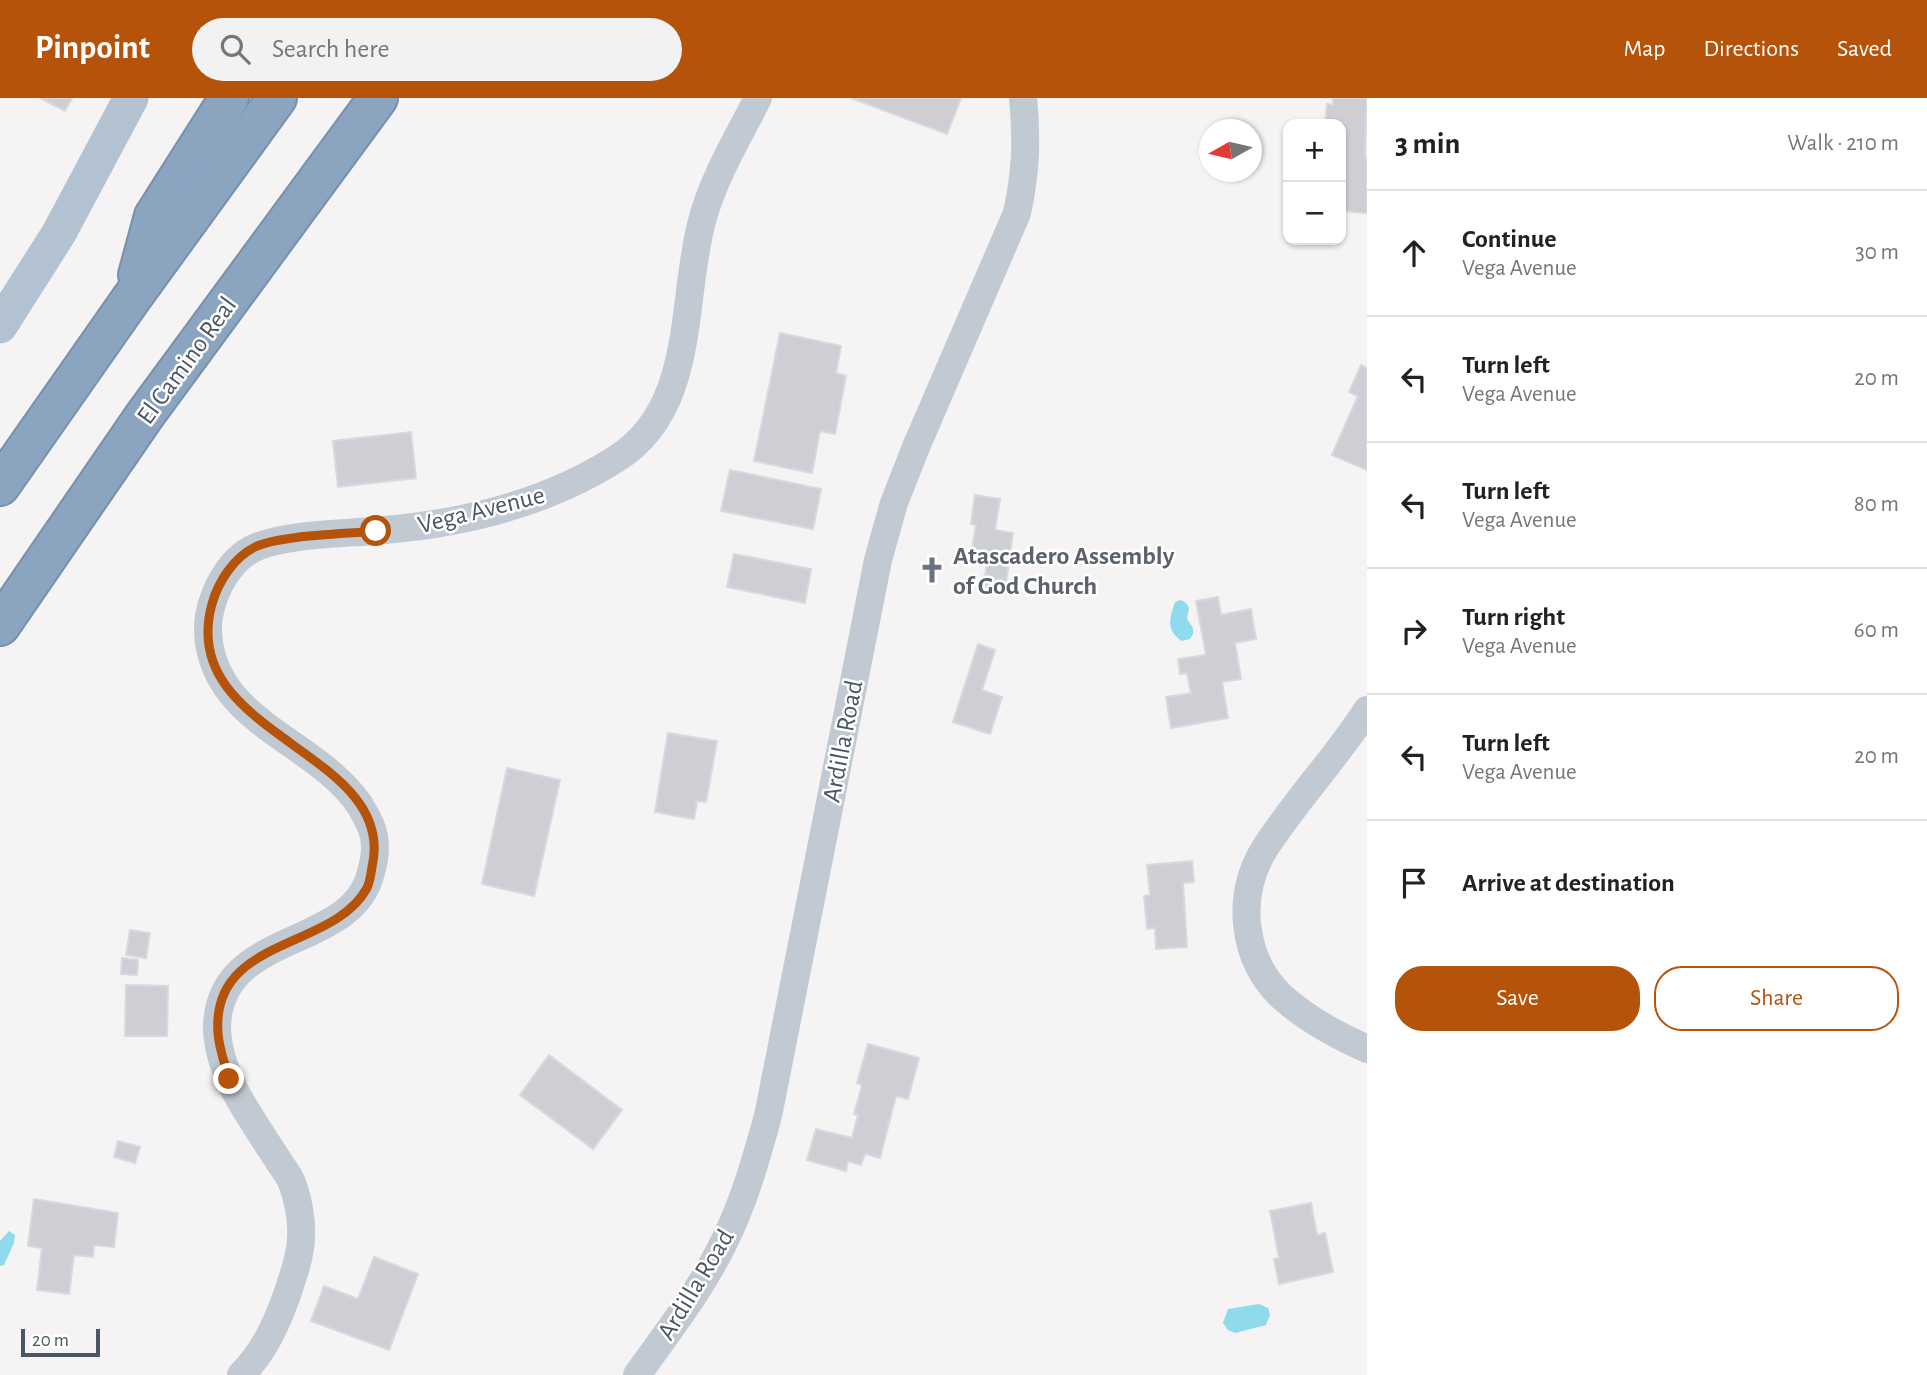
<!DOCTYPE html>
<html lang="en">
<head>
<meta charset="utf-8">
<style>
	:root { --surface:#fff; --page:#f2f2f2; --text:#222; --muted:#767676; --line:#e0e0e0; --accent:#b45309 }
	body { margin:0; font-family:"Alegreya Sans",sans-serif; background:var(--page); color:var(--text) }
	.controls { position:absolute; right:21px; top:21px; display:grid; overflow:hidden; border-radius:14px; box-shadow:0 2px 5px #0004 }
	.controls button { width:63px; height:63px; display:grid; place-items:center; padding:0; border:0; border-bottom:2px solid var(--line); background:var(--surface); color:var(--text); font:35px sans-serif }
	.compass { position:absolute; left:1199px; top:21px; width:63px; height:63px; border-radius:50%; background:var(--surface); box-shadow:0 2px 5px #0004; rotate:262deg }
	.scale { position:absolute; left:21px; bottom:18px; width:79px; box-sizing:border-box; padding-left:7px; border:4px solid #4a5661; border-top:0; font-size:19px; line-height:24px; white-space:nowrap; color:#4a5661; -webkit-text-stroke:5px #fff; paint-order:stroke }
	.stop { position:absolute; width:21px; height:21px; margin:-16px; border:5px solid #b45309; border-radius:50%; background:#fff }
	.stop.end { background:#b45309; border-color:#fff; box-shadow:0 2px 7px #0008 }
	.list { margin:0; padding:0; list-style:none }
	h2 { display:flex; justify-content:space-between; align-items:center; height:91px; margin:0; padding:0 28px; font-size:30px }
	h2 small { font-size:23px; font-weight:400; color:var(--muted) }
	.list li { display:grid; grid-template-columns:46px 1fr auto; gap:21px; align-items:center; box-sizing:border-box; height:126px; padding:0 28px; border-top:2px solid var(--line) }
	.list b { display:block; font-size:26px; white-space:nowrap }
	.list p { margin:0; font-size:23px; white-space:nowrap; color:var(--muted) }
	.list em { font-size:23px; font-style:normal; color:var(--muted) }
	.actions { display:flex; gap:14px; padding:21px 28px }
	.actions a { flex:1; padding:16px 0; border:2px solid var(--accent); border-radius:28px; text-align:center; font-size:24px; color:var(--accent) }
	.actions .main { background:var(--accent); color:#fff }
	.icon { flex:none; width:38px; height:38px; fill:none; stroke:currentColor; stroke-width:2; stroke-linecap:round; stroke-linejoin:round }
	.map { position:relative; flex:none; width:1367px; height:1277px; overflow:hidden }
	header { display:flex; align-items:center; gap:42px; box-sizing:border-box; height:98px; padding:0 35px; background:var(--accent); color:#fff }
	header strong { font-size:33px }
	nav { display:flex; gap:38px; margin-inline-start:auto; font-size:24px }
	.search { width:490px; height:63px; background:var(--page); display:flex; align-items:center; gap:18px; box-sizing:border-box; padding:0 24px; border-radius:38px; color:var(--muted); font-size:26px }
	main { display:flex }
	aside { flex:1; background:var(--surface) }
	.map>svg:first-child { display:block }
</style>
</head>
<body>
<header>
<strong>Pinpoint</strong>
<div class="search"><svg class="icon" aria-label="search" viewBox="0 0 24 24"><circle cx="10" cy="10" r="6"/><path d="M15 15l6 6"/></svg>Search here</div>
<nav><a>Map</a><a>Directions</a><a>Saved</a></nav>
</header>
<main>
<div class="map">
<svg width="1367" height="1277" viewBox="0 0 1367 1277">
	<rect width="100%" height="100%" fill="#f5f3f3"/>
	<g fill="#90daee">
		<path d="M 1181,502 L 1186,505 L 1189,510 L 1187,521 L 1193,530 L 1193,536 L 1190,541 L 1182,543 C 1165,532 1170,519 1175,504 Z"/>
		<path d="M 9,1133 L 15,1137 L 14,1145 L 4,1167 L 0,1168 L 0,1143 Z"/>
		<path d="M 1259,1206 L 1268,1210 L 1270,1217 L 1266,1227 L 1235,1235 L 1228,1232 L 1223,1225 L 1228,1211 Z"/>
	</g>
	<g fill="#cdcfd5" stroke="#d7d9de" stroke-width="2">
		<path d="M 40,0 L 72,0 L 65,13 Z"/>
		<path d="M 851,0 L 961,0 L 947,36 Z"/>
		<path d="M 1333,0 L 1367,0 L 1365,59 L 1367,59 L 1367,115 L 1341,113 L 1341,26 L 1325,26 L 1327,6 L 1333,7 Z"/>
		<path d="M 780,235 L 841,248 L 836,275 L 846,278 L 835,336 L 820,333 L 812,375 L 754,363 Z"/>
		<path d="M 1361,267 L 1367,270 L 1367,372 L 1332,357 L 1358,298 L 1349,294 Z"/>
		<path d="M 411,334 L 416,380 L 338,389 L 333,343 Z"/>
		<path d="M 730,372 L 821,391 L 813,431 L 721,413 Z"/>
		<path d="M 975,397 L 1000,401 L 995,432 L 1013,435 L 1005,492 L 983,489 L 989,454 L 972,451 L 976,427 L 971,426 Z"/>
		<path d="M 734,456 L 811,471 L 805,505 L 727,489 Z"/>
		<path d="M 1218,499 L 1221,517 L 1251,511 L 1256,541 L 1235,545 L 1241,581 L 1222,584 L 1228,620 L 1171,630 L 1166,599 L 1191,595 L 1187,575 L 1180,576 L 1178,561 L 1206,557 L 1196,503 Z"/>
		<path d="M 978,546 L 995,552 L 982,592 L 1002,599 L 990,636 L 953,624 Z"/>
		<path d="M 668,635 L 717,643 L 706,704 L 697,703 L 694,721 L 655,714 Z"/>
		<path d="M 507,670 L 560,682 L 534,798 L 482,786 Z"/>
		<path d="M 1192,763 L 1194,784 L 1183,785 L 1187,849 L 1156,851 L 1155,830 L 1147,831 L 1144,798 L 1150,797 L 1147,767 Z"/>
		<path d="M 130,832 L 150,835 L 146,860 L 126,857 Z"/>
		<path d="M 122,860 L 138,862 L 137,877 L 121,876 Z"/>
		<path d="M 126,887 L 168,888 L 167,938 L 125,938 Z"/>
		<path d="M 868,946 L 919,960 L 908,1001 L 896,998 L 880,1060 L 865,1056 L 861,1067 L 848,1063 L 846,1073 L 807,1062 L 816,1031 L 852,1040 L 858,1017 L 854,1016 L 862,987 L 857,985 Z"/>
		<path d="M 549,957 L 622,1012 L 593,1051 L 520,997 Z"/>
		<path d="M 118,1043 L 140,1049 L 135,1065 L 114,1059 Z"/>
		<path d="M 34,1101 L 118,1115 L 114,1149 L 94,1147 L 93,1159 L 74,1157 L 69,1196 L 37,1192 L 42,1150 L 28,1148 Z"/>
		<path d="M 1311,1105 L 1317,1137 L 1325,1135 L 1333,1174 L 1279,1186 L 1274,1161 L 1279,1160 L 1270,1113 Z"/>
		<path d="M 374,1159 L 418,1176 L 389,1252 L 311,1223 L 324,1188 L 358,1201 Z"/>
	</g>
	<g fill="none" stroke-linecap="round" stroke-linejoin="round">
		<g stroke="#7690ad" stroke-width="42">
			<g id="highway">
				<path d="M 138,177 L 154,118 L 229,0"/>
				<path d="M 0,388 L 131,201 L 277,0"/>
				<path d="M 0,528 L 145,317 L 378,0"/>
			</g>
		</g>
		<g stroke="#c1cad2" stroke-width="28">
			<path d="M 1367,612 C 1336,660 1296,702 1265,750 C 1236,796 1241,859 1281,898 C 1306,921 1336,937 1367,951"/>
			<path d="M 241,1277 C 265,1253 278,1223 289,1191 C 292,1180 297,1168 299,1156 C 304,1135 300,1106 292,1085 C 289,1077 282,1069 278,1062 C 263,1039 248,1017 235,993 C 226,975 218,953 217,932 C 216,830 353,854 371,774 C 374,764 376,750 374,739 C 372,727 365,716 359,706 C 317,645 221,626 209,545 C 208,535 207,528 209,518 C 214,491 231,458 259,448 C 293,435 347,436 385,432 C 465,425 547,405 616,361 C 697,310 680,205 702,123 C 713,80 738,40 758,0"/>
			<path d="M 637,1277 C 667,1235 700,1193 723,1146 C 744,1105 756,1061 768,1018 L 878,462 L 894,405 L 916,349 L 1017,115 C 1026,73 1027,43 1023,0"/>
		</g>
		<path stroke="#b3c2d1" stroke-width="35" d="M 0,228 L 59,135 L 131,0"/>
		<use href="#highway" stroke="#8ba5c1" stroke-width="38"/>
	</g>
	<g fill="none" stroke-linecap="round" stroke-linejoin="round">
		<path stroke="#b45309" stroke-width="9" d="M 229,981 C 225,966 219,951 218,935 C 211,838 333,853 367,790 C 370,784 371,776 372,769 C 399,652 175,639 212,506 C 218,484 234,459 255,449 C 279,437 347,436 376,433"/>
	</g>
	<defs>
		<g id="church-bare" transform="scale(2.1)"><path d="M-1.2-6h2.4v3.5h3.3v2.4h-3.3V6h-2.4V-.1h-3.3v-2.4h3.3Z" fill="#6b7280" stroke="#fff" stroke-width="2.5" paint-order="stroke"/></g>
	</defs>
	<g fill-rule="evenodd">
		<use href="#church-bare" x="932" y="472"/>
	</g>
	<g text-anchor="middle" stroke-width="5" stroke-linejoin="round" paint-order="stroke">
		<g font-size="26" fill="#4a5661" stroke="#fff">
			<text transform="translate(186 262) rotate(-54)" y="9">El Camino Real</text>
			<text transform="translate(481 411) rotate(-14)" y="9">Vega Avenue</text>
			<text transform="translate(842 643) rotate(-79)" y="9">Ardilla Road</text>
			<text transform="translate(695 1186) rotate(-59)" y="9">Ardilla Road</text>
		</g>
		<g font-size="26" font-weight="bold" fill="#5b616d" stroke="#fff" text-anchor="start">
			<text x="953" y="466">Atascadero Assembly<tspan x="953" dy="30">of God Church</tspan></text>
		</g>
	</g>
</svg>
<div class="controls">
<button>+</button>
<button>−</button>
</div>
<svg class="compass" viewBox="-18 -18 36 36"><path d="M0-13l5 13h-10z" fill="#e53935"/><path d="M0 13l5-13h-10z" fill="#767676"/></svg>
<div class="scale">20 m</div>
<div class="stop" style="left:376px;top:433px"></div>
<div class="stop end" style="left:229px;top:981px"></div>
</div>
<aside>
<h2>3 min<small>Walk · 210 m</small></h2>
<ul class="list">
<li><svg class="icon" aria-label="ahead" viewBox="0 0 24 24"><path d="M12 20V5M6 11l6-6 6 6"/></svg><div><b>Continue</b><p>Vega Avenue</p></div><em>30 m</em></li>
<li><svg class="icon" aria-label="left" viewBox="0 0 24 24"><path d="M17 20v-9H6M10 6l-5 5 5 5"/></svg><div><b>Turn left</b><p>Vega Avenue</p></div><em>20 m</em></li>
<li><svg class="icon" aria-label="left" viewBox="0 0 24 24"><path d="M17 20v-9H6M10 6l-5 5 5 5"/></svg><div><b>Turn left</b><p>Vega Avenue</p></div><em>80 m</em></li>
<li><svg class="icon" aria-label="right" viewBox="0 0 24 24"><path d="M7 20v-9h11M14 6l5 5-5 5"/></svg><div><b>Turn right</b><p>Vega Avenue</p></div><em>60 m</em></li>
<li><svg class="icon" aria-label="left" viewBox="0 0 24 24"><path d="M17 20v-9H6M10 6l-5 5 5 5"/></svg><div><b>Turn left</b><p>Vega Avenue</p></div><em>20 m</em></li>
<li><svg class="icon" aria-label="arrive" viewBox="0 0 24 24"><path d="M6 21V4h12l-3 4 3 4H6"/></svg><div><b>Arrive at destination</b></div></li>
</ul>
<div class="actions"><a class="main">Save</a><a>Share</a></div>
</aside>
</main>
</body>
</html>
